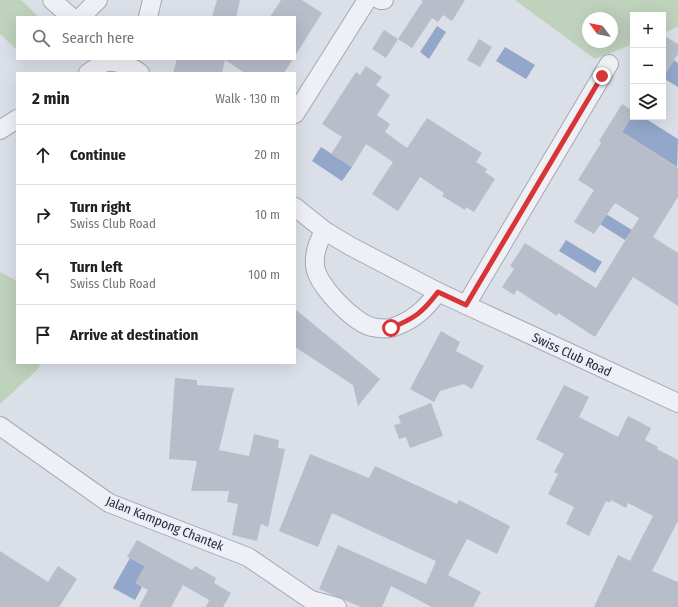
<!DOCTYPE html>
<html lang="en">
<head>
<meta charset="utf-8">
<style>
	:root { --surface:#fff; --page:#f6f6f6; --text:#202124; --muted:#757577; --line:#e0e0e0 }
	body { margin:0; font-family:"Fira Sans Condensed",sans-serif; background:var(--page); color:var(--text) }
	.controls { position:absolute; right:12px; top:12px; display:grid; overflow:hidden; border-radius:0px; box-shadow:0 4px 16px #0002 }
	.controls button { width:36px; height:36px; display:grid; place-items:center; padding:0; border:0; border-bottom:1px solid var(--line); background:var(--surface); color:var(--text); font:20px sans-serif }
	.compass { position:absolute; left:582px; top:12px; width:36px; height:36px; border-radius:50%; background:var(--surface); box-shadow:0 4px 16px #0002; rotate:302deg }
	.stop { position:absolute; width:12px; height:12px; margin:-9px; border:3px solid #d83539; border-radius:50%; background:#fff }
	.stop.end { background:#d83539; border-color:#fff; box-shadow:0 1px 4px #0008 }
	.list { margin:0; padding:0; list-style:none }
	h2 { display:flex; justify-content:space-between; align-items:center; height:52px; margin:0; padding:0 16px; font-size:17px }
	h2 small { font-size:13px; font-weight:400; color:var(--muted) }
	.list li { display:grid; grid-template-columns:26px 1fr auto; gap:12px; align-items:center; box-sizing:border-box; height:60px; padding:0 16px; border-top:1px solid var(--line) }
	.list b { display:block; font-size:15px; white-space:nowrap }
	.list p { margin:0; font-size:13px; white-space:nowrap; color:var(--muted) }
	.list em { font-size:13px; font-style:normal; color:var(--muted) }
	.icon { flex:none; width:22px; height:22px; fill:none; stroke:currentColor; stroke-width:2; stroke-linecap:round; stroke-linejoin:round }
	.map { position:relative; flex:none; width:678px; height:607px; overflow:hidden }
	.search { position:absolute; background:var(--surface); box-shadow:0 4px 16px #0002; left:16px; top:16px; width:280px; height:44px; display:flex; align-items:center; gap:10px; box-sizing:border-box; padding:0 14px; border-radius:0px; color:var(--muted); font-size:15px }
	.panel { position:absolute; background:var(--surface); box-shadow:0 4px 16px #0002; left:16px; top:72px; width:280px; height:292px; border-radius:0px }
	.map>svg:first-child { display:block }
</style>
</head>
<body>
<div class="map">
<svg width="678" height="607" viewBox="0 0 678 607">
	<rect width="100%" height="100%" fill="#dbdfe7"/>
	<g fill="#bfd2bc" fill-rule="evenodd">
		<path d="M 0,0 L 21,0 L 39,17 L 17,17 L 17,50 L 0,34 Z"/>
		<path d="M 515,0 L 678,0 L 678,27 L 663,33 L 663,15 L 633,15 L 633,44 L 595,59 ZM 588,18 L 612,18 L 612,42 L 588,42 Z"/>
		<path d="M 0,272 L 17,281 L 17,363 L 40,363 L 39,368 L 0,404 Z"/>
	</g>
	<g fill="#93a7cb">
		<path d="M 437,26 L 446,32 L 429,59 L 420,52 Z"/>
		<path d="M 505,47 L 535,65 L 526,79 L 496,61 Z"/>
		<path d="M 674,60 L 678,63 L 678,87 L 663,78 Z"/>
		<path d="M 633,114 L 633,117 L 643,117 L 678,139 L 677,167 L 622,132 Z"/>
		<path d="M 321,147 L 352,167 L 342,181 L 312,161 Z"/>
		<path d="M 593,206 L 632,230 L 625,240 L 587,216 Z"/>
		<path d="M 566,240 L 602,262 L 595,273 L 559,251 Z"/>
		<path d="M 130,558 L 145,566 L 136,583 L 142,587 L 135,600 L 113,588 Z"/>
	</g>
	<g fill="#b8bdca">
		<path d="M 217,0 L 240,0 L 236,17 L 212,17 Z"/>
		<path d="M 281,0 L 302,0 L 322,13 L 295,56 L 295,17 L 270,17 Z"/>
		<path d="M 420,0 L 465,0 L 452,21 L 443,15 L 438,22 L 432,18 L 412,48 L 398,39 L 423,1 Z"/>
		<path d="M 384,30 L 398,39 L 386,58 L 372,49 Z"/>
		<path d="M 663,35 L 678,44 L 678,54 L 663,78 Z"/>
		<path d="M 479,39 L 492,47 L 480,67 L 467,60 Z"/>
		<path d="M 177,59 L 293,59 L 284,73 L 245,73 L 225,60 L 222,73 L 173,73 Z"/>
		<path d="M 366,66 L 382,77 L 376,85 L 390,95 L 377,115 L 390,124 L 385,132 L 407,148 L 427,118 L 482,153 L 476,162 L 487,169 L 485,172 L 495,179 L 474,212 L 466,207 L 465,210 L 442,196 L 444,193 L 420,177 L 398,211 L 372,194 L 393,162 L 366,144 L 352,167 L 331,154 L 342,137 L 322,124 L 356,72 L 360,75 Z"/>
		<path d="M 622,104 L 633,111 L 633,114 L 622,132 L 678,168 L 678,197 L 653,237 L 678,253 L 678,306 L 633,277 L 595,337 L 558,313 L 557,316 L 517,290 L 514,295 L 502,287 L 514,269 L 510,266 L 525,243 L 596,288 L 639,218 L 615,203 L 594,234 L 574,222 L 594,190 L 578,180 L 601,143 L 599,141 Z"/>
		<path d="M 295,309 L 380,379 L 358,406 L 353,385 L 295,347 Z"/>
		<path d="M 441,331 L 460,342 L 456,351 L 484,366 L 472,389 L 464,384 L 440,391 L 434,402 L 410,389 Z"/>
		<path d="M 175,378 L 197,380 L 197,385 L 234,388 L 219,450 L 249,456 L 254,434 L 279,440 L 278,448 L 285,449 L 268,527 L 261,524 L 257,541 L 232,535 L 238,504 L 227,502 L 229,491 L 191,491 L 197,461 L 169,459 Z"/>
		<path d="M 564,385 L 589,397 L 579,417 L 618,437 L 628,416 L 651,428 L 645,440 L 658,447 L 657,449 L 678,460 L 678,521 L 652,571 L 678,582 L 678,607 L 594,607 L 618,555 L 630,561 L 653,516 L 628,503 L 626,508 L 611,500 L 610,503 L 606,501 L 589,536 L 566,524 L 574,507 L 548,494 L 558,474 L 554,472 L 564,454 L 536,439 Z"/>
		<path d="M 431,403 L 443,436 L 410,448 L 406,437 L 399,439 L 394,425 L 401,423 L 398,416 Z"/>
		<path d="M 310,454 L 369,478 L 375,466 L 457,504 L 459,500 L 510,526 L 497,554 L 467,539 L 448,575 L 481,592 L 473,607 L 432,607 L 391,586 L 382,607 L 361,607 L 319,589 L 338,545 L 426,584 L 436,561 L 332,513 L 318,547 L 279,531 Z"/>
		<path d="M 137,540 L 192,570 L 195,566 L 216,578 L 214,583 L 231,593 L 223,607 L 206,607 L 209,600 L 183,585 L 171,607 L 139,607 L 148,590 L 135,583 L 145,566 L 127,557 Z"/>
		<path d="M 0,551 L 48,582 L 58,566 L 77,579 L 59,607 L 0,607 Z"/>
	</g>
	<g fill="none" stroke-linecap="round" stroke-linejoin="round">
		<g stroke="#a4a9b4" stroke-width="20">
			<g id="minor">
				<path d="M 52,0 L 71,17"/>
				<path d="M 380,0 L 384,0"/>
				<path d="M 81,17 L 98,0"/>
				<path d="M 148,17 L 152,0"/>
				<path d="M 88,73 C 93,70 99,65 104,63 C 113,59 133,67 140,73"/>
				<path d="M 295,114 L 367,0"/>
				<path d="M 0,130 L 17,119"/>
				<path d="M 295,207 L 325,231 L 350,246 L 438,292 L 678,403"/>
				<path d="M 325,231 C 318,241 314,253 315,266 C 317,285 353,322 372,327 C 377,328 385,329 390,328 C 393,328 396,326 399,325 C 416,318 427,307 438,292"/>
				<path d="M 466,305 L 609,64"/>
				<path d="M 0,426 L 109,503 L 248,557 L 311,600 L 337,607"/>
			</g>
		</g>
		<use href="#minor" stroke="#eef0f5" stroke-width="18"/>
	</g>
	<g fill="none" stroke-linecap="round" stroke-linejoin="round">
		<path stroke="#d83539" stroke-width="5" d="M 391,328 C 415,318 422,313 438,292 L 466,305 L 602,76"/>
	</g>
	<g text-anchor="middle" stroke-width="3.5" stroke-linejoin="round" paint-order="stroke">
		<g font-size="13" fill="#242b3e" stroke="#ebeef5">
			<text transform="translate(572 354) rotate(25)" y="5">Swiss Club Road</text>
			<text transform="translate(165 523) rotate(22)" y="5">Jalan Kampong Chantek</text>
		</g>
	</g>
</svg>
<div class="controls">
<button>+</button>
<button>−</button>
<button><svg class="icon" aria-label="layers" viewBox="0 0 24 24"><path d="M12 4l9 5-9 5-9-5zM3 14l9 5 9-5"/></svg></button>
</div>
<svg class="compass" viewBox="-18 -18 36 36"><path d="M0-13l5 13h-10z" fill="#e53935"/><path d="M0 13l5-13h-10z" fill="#757577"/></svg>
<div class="stop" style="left:391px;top:328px"></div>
<div class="stop end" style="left:602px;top:76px"></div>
<div class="search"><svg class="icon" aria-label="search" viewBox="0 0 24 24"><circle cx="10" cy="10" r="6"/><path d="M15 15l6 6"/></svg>Search here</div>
<section class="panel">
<h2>2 min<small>Walk · 130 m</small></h2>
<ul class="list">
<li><svg class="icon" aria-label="ahead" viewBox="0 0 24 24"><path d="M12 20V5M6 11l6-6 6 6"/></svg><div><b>Continue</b></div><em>20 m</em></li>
<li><svg class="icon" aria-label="right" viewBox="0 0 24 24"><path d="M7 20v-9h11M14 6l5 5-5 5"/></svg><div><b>Turn right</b><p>Swiss Club Road</p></div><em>10 m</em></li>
<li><svg class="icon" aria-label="left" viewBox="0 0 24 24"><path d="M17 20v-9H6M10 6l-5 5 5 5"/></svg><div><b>Turn left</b><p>Swiss Club Road</p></div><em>100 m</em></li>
<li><svg class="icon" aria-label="arrive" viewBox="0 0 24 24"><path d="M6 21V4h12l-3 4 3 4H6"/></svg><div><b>Arrive at destination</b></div></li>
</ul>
</section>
</div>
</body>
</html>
